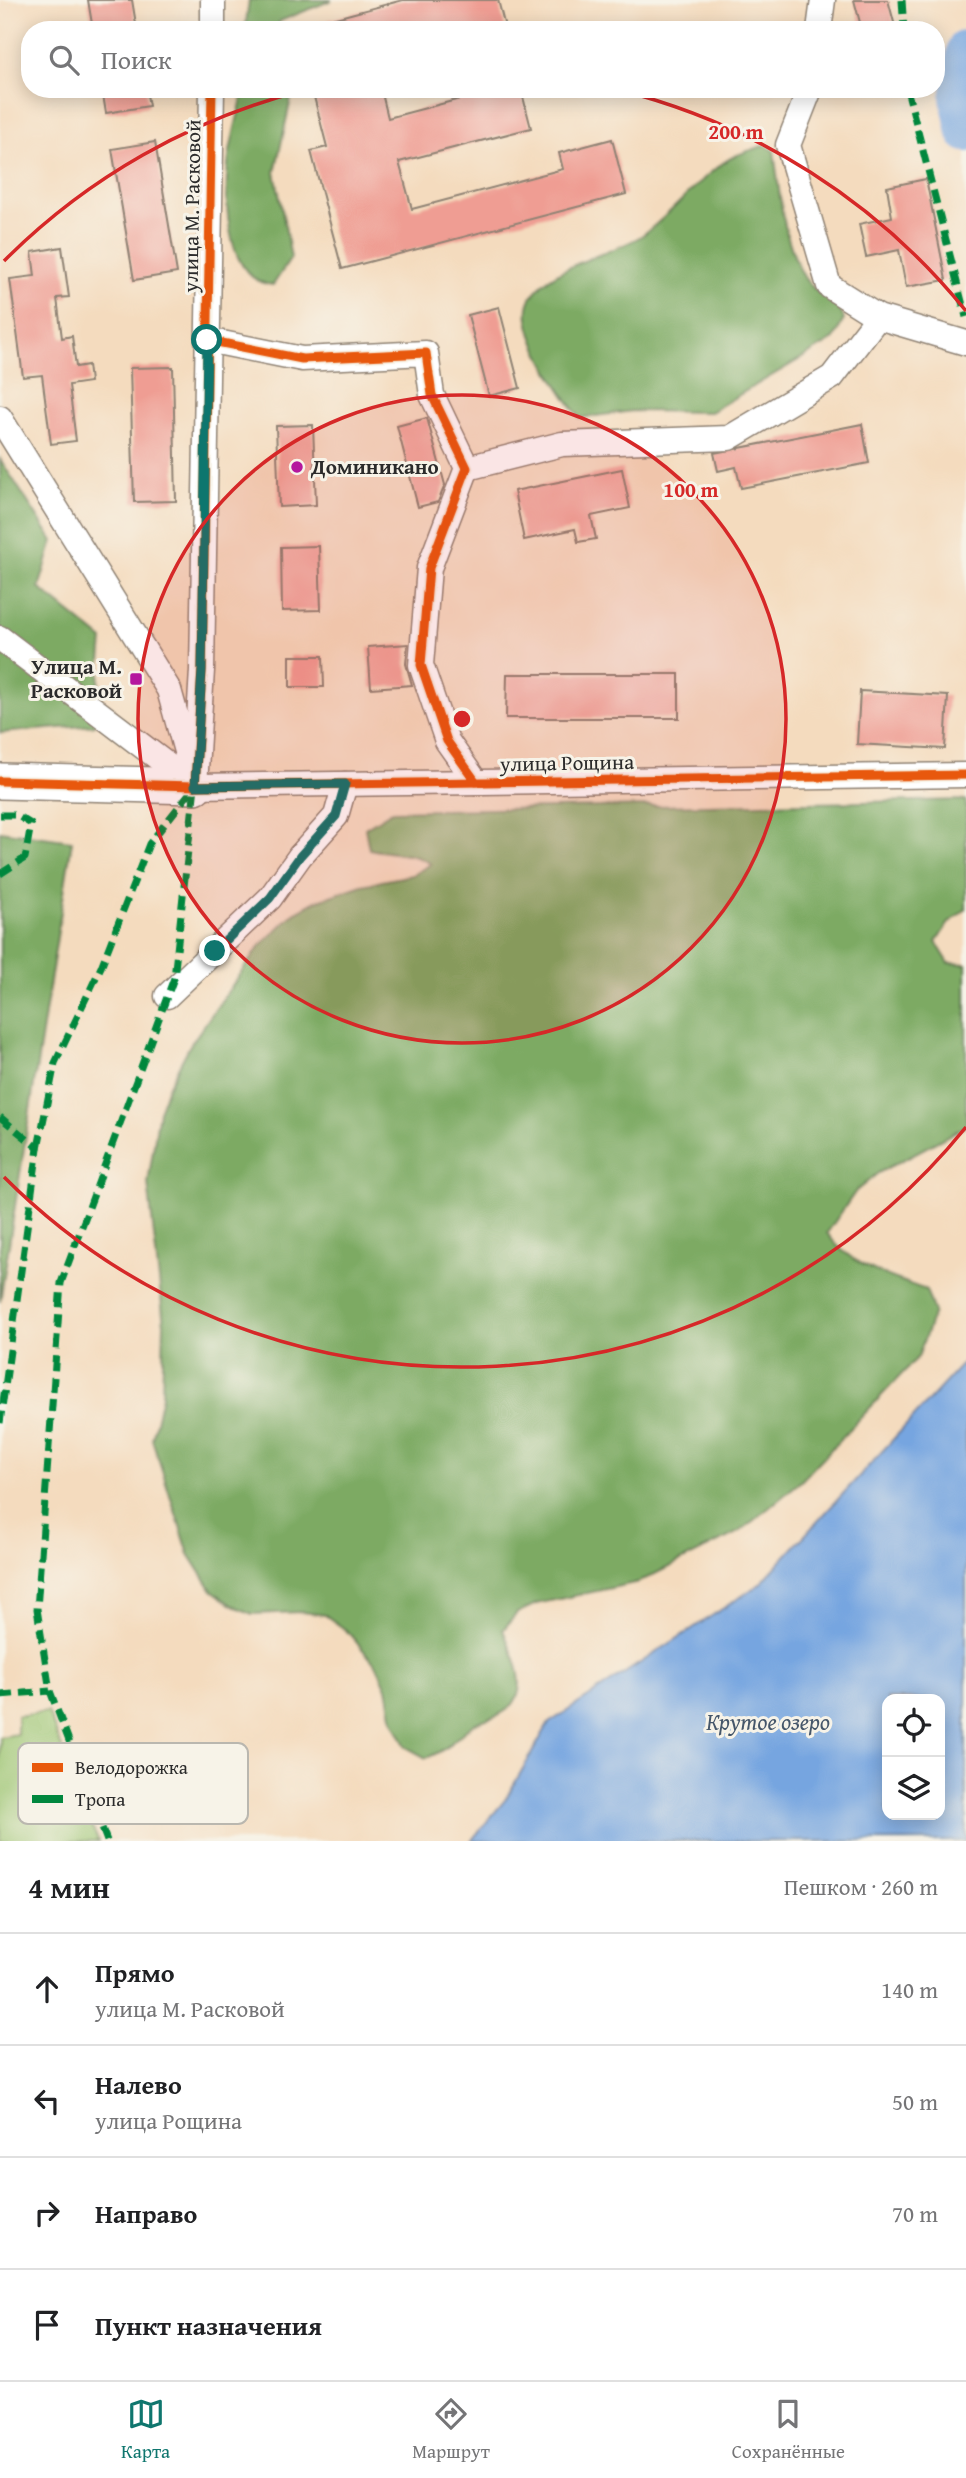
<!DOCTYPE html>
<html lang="ru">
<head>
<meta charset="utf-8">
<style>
	:root { --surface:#fff; --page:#f6f6f6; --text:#202124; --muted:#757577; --line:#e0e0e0; --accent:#0f766e }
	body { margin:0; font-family:"Gentium Book Plus",serif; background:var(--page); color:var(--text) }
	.controls { position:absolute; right:21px; bottom:21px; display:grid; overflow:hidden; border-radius:14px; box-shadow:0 4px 18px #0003 }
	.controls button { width:63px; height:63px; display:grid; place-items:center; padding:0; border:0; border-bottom:2px solid var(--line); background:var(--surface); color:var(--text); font:35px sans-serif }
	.stop { position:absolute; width:21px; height:21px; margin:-16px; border:5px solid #0f766e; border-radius:50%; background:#fff }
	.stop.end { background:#0f766e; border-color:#fff; box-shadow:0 2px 7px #0008 }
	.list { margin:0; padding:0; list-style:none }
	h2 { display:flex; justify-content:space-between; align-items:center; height:91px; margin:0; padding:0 28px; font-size:30px }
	h2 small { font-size:23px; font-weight:400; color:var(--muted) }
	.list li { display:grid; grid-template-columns:46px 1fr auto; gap:21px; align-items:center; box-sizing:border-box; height:112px; padding:0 28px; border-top:2px solid var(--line) }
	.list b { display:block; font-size:26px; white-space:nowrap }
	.list p { margin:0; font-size:23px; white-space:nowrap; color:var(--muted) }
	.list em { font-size:23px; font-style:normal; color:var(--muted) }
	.icon { flex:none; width:38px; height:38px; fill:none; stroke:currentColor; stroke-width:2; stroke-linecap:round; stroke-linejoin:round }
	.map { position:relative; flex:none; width:966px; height:1841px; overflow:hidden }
	.search { position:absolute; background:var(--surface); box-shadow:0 4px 18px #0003; left:21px; right:21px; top:21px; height:77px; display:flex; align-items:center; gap:18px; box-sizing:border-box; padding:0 24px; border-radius:28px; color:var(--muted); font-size:26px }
	.sheet { height:539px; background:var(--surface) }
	nav { display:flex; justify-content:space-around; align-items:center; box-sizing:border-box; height:98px; border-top:2px solid var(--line); background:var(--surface); font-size:19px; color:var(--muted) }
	nav a { display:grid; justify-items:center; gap:4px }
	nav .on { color:var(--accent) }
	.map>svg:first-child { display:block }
</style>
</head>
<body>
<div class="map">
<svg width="966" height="1841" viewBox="0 0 966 1841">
	<rect width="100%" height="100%" fill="#f7f3e8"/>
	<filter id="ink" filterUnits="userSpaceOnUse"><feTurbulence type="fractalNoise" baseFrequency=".0143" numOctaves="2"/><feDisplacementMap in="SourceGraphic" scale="14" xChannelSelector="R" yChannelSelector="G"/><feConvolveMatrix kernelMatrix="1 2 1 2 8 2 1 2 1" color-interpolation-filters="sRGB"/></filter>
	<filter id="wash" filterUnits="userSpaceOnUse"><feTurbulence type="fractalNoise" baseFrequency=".00686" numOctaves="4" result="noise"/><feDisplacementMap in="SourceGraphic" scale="28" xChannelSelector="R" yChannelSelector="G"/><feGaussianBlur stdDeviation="1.57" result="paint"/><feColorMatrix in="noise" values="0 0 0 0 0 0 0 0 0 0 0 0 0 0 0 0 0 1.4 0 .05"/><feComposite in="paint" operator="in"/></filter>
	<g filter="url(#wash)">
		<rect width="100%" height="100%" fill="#f4dbbe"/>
		<path fill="#9cc572" stroke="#64784e" stroke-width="2" d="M 48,1712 L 98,1841 L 0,1841 L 0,1737 L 17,1734 L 17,1716 Z"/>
		<g fill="#7daa64" stroke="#546a48" stroke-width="2">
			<path d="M 249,0 L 332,0 L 280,21 L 275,30 L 245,30 Z"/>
			<path d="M 244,89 L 293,89 L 275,172 L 291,258 L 273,285 C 226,282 224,199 228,164 C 231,139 239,114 244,89 Z"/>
			<path d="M 765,145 L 774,151 C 780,195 782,238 804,277 C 814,295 837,298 844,319 L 834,339 L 710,412 L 633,411 L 580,418 C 563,394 519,332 529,303 C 541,267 612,255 641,236 C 671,216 705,170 735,156 C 744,152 755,149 765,145 Z"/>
			<path d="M 0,459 L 53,541 L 39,588 L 103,640 L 95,725 L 0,733 Z"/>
			<path d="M 966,800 L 966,909 L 949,923 L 936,942 L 949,963 L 966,964 L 966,1126 L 878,1173 L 856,1191 L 827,1233 C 850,1267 889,1276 926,1290 L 934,1312 L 918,1357 L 801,1481 L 741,1531 L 639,1582 L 536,1604 L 517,1613 L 503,1630 C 514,1657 537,1697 498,1715 C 490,1719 481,1719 473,1725 C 452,1739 452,1748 426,1758 L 406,1747 L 393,1721 L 387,1688 L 377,1666 L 346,1630 L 325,1615 L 302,1612 L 252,1614 L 232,1605 L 212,1590 L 189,1554 L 152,1439 L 162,1396 L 164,1324 L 148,1183 L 159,1111 L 168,1087 L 190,1045 L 261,945 L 294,913 L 316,901 L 362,885 L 412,875 L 431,864 C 413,852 391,854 369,849 L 365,828 L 392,811 Z"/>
			<path d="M 0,831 L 72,841 L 0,1302 Z"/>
		</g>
		<path fill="#76a5e0" stroke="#506886" stroke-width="2" fill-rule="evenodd" d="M 966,1360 L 966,1841 L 471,1841 L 505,1800 L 549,1723 L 760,1584 ZM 887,1699 L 940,1699 L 940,1815 L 887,1815 Z"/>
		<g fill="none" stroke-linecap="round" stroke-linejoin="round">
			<path stroke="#76a5e0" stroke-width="38" d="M 966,49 L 959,98 L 966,133"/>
		</g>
		<g id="blocks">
			<g fill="#ef9d93">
				<path d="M 88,0 L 132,0 L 137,30 L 93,30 Z"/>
				<path d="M 403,0 L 498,0 L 505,27 L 495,30 L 313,30 L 313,24 Z"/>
				<path d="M 854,0 L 888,0 L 896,30 L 862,30 Z"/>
				<path d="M 102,89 L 146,89 L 149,106 L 106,113 Z"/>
				<path d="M 312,89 L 381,89 L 388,118 L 498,89 L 521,89 L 531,128 L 399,162 L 412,209 L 563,169 L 559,153 L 612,139 L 626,194 L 342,269 L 311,151 L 327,147 Z"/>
				<path d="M 155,142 L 177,273 L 134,280 L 112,149 Z"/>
				<path d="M 926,179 L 946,280 L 906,287 L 899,250 L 866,257 L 859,224 L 892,217 L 887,187 Z"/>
				<path d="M 62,247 L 69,297 L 57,298 L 62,338 L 72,336 L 76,367 L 88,365 L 90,382 L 69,385 L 76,441 L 51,444 L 42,375 L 23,377 L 10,279 L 35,276 L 32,252 Z"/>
				<path d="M 499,307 L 520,388 L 489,396 L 468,315 Z"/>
				<path d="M 173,367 L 176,501 L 134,502 L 130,368 Z"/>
				<path d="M 427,418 L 445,485 L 438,502 L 418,507 L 397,426 Z"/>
				<path d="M 862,424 L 869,463 L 741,488 L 736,467 L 718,471 L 714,453 Z"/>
				<path d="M 313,425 L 316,505 L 279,507 L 276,426 Z"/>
				<path d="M 622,469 L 630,508 L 591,516 L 596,539 L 578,542 L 575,529 L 524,540 L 514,491 Z"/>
				<path d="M 319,546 L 321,610 L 282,611 L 281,547 Z"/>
				<path d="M 408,644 L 406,664 L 412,685 L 371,688 L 368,647 Z"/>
				<path d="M 290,656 L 323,656 L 324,687 L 290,687 Z"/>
				<path d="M 507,674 L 679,674 L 679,718 L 506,718 Z"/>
				<path d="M 860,691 L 948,696 L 945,749 L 857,744 Z"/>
			</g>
		</g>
	</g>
	<g filter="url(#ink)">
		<use href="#blocks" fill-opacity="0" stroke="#908374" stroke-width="2"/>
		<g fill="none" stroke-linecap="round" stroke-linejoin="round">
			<g stroke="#908374" stroke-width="27">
				<g id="street">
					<path d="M 213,30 L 213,0"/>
					<path d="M 819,30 L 823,0"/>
					<path d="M 810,89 L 788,145 L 829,286 L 878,317 L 966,343"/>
					<path d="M 207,340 L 302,359 L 426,353 L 432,395 L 467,468 L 429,568 L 421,665 L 447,741 L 476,782"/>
					<path d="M 0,418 L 169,690 L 190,766"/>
					<path d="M 467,468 L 562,444 L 729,438 L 832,377 L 878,317"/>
					<path d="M 0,638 L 195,786"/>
					<path d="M 195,786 L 966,775"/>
					<path d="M 195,786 L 202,670 L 212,89"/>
					<path d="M 167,996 L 270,898 L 300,856 L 336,816 L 345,784"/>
				</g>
			</g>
			<g stroke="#908374" stroke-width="38">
				<path id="secondary" d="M 0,781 L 195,786"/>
			</g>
			<use href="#street" stroke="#fff" stroke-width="24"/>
			<use href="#secondary" stroke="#fff" stroke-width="35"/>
			<g stroke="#00873e" stroke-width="7" stroke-dasharray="14 7" stroke-linecap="butt">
				<path d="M 902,0 L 904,30"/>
				<path d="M 907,89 L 966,317"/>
				<path d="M 0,815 L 16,815 L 31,824 L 25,858 L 0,874"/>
				<path d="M 0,1117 L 38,1148 L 0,1423"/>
				<path d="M 38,1148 L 55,1063 L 101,967 L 149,844 L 195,786"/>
				<path d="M 0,1695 L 50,1691"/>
				<path d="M 107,1841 L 50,1691 L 37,1609 L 61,1283 L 174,978 L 195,786"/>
			</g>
			<g stroke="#f7f3e8" stroke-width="13">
				<g id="cycleway">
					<path d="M 207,340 L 302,359 L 426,353 L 432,395 L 467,468 L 429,568 L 421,665 L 447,741 L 476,782"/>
					<path d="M 0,781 L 195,786 L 966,775"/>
					<path d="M 195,786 L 202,670 L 212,89"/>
				</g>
			</g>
			<use href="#cycleway" stroke="#e8590c" stroke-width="9"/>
		</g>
	</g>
	<g fill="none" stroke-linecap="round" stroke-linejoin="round" filter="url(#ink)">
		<path stroke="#0f766e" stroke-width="9" d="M 207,340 L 202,670 L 195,786 L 345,784 L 336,816 L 300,856 L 270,898 L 215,951"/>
	</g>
	<circle cx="462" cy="719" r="324" fill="#d62828" fill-opacity=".12"/>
	<g fill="none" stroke="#d62828" stroke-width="3.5">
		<circle cx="462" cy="719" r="324"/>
		<path d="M966 1127A648 648 0 0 1 4 1177M4 261A648 648 0 0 1 305 90M619 90A648 648 0 0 1 966 311"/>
	</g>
	<g fill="#b5179e" stroke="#f7f3e8" stroke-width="2.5">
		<circle cx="297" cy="467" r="7"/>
		<rect x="129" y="672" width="14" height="14" rx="3.5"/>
	</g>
	<g text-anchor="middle" stroke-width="6" stroke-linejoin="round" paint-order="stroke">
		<g font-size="21" fill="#2b2b2b" stroke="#f7f3e8">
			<text transform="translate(192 206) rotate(-89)" y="7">улица М. Расковой</text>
			<text transform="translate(567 763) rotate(-1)" y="7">улица Рощина</text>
		</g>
		<g font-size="21" font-weight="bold" fill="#2b2b2b" stroke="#f7f3e8" text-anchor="start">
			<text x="311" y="474">Доминикано</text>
			<text x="122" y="674" text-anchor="end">Улица М.<tspan x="122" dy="24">Расковой</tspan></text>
		</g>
		<g font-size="23" font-style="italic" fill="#45566a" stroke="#f7f3e8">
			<text x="768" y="1730">Крутое озеро</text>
		</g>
	</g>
	<rect x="18" y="1743" width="230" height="81" rx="10" fill="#f7f3e8" stroke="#bab7af" stroke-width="2"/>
	<rect x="32" y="1763" width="31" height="9" fill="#e8590c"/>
	<rect x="32" y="1795" width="31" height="8" fill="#00873e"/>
	<g font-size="19" fill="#2b2b2b">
		<text x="75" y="1774">Велодорожка</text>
		<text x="75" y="1806">Тропа</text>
	</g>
	<circle cx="462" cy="719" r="10" fill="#d62828" stroke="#f7f3e8" stroke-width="3.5"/>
	<g font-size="21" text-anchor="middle" font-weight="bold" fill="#d62828" stroke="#f7f3e8" stroke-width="6" stroke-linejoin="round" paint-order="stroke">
		<text x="736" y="139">200 m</text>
		<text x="691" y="497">100 m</text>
	</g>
</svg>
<div class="controls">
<button><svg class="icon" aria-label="locate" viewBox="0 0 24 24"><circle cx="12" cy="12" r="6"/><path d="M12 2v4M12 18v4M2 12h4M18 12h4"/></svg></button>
<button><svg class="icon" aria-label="layers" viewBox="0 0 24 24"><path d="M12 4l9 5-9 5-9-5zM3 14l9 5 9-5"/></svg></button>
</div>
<div class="stop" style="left:207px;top:340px"></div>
<div class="stop end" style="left:215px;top:951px"></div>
<div class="search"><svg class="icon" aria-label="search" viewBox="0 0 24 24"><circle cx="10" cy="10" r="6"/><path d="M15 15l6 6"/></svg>Поиск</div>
</div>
<section class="sheet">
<h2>4 мин<small>Пешком · 260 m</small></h2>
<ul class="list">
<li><svg class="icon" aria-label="ahead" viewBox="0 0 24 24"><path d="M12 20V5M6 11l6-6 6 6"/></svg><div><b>Прямо</b><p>улица М. Расковой</p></div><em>140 m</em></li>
<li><svg class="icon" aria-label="left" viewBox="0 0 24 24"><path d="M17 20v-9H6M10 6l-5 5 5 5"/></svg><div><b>Налево</b><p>улица Рощина</p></div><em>50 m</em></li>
<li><svg class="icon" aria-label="right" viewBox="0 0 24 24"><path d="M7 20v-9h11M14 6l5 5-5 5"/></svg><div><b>Направо</b></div><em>70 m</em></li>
<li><svg class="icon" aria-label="arrive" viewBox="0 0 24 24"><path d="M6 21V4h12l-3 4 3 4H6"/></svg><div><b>Пункт назначения</b></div></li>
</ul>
</section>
<nav>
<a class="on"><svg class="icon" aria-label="map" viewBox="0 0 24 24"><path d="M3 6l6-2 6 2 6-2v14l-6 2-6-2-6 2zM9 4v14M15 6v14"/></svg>Карта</a>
<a><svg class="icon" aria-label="directions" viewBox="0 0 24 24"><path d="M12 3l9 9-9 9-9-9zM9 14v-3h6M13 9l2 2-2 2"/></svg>Маршрут</a>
<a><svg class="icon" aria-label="saved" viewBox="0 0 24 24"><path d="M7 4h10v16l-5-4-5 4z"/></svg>Сохранённые</a>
</nav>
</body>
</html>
